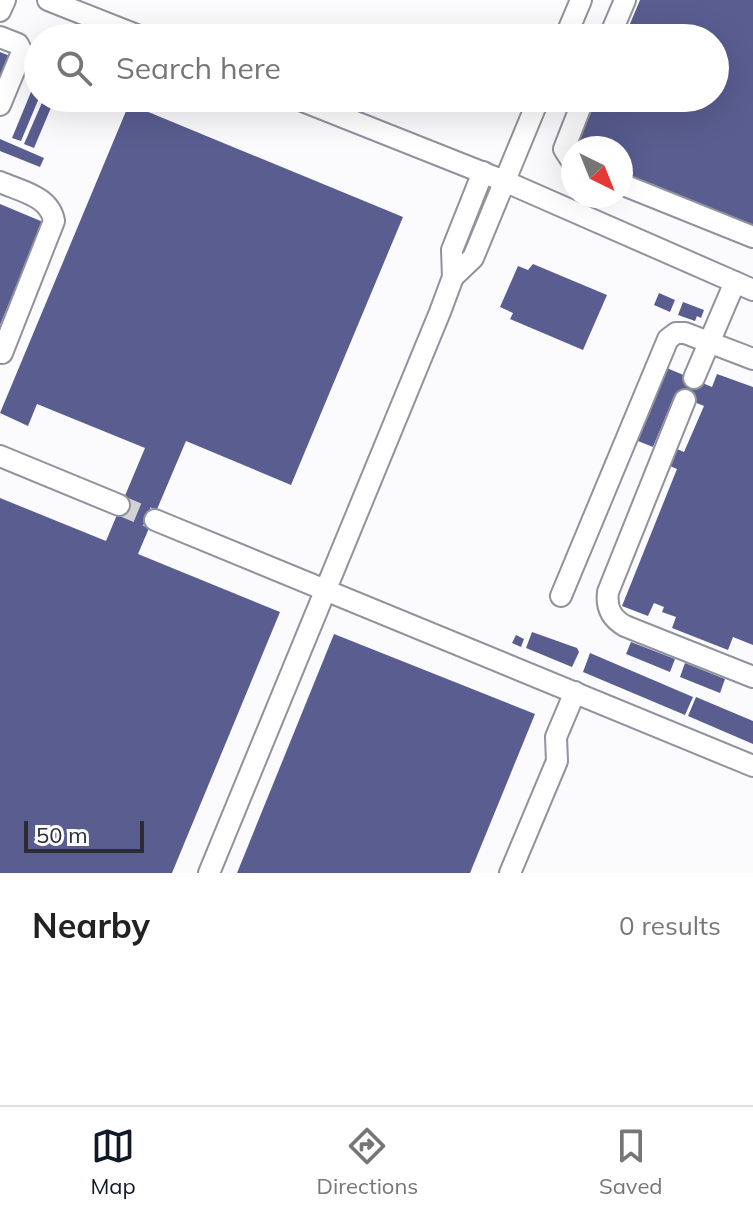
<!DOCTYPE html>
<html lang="en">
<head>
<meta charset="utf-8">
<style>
	:root { --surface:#fff; --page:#f6f6f6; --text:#222; --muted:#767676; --line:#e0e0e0; --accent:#111827 }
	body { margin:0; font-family:Mulish,sans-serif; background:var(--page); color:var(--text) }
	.compass { position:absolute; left:561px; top:136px; width:72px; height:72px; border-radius:50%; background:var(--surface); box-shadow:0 8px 32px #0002; rotate:137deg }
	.scale { position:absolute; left:24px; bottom:20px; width:120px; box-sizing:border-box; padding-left:8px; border:4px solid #2c2d32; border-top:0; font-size:22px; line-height:28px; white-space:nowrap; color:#2c2d32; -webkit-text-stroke:6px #fbfbfd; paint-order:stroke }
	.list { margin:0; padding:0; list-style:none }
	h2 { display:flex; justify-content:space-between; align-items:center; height:104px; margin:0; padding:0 32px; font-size:34px }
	h2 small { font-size:26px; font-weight:400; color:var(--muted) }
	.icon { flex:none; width:44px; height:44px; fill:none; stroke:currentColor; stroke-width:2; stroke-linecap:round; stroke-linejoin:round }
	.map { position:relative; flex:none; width:753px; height:873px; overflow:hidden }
	.search { position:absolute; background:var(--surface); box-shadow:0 8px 32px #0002; left:24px; right:24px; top:24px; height:88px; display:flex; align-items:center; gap:20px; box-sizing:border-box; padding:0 28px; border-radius:44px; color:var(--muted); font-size:30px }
	.sheet { height:232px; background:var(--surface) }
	nav { display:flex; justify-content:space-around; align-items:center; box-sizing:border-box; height:112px; border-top:2px solid var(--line); background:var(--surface); font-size:22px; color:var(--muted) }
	nav a { display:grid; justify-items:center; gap:4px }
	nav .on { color:var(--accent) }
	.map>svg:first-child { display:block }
</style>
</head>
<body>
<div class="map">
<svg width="753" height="873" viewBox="0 0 753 873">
	<rect width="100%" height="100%" fill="#fbfbfd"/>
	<g fill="#595d90">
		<path d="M 640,0 L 753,0 L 753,232 L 621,175 L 621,148 L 576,148 L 597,98 L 715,98 L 715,38 L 624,38 Z"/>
		<path d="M 0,52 L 10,56 L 0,80 Z"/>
		<path d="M 38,75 L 39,98 L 21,141 L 12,138 Z"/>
		<path d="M 44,98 L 55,98 L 34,148 L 24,144 Z"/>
		<path d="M 129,104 L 403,217 L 291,485 L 186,441 L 138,554 L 280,612 L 172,873 L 0,873 L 0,498 L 106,541 L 145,448 L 37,404 L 28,426 L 0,413 Z"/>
		<path d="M 0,139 L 44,158 L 40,167 L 0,151 Z"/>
		<path d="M 0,204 L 43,222 L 0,325 Z"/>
		<path d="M 533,264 L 607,295 L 583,350 L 510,319 L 513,313 L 500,307 L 518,266 L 528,270 Z"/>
		<path d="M 659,293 L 675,300 L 670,312 L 654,305 Z"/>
		<path d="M 683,302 L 704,310 L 701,318 L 697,316 L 695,321 L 678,315 Z"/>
		<path d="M 662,366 L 712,387 L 717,374 L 753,387 L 753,645 L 733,637 L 728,650 L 672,628 L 676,617 L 662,612 L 664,607 L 654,603 L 648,616 L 622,606 L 677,469 L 670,466 L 677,449 L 684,452 L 704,406 L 675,394 L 653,447 L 638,441 L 659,388 L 654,385 Z"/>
		<path d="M 532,632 L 577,648 L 579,652 L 572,667 L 526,648 Z"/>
		<path d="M 334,634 L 535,714 L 470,873 L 237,873 Z"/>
		<path d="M 516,635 L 524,639 L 521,647 L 512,643 Z"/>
		<path d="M 631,642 L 675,659 L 670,672 L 626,654 Z"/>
		<path d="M 590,653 L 693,697 L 685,715 L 583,672 Z"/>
		<path d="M 685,663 L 725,679 L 720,693 L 680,677 Z"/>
		<path d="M 696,697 L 753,721 L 753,744 L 688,716 Z"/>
	</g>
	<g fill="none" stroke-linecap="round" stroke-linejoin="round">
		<path stroke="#d2d2d4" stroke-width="20" stroke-dasharray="20 10" stroke-linecap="butt" d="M 119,505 L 155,520"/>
		<g stroke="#90929d" stroke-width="24">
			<g id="minor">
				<path d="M 48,0 L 144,38"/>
				<path d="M 0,11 L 5,0"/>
				<path d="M 0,37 L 18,44 L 22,52 L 0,105"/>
				<path d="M 565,38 L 581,0"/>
				<path d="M 609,38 L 625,0"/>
				<path d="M 295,98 L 504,181 L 753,290"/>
				<path d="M 573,163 L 564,149 L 584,98"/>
				<path d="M 0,182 C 20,191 50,196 54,221 L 2,353"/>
				<path d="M 621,184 L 753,237"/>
				<path d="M 453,277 L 473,258 L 539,98"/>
				<path d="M 694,378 L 735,282"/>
				<path d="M 685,400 L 608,592 C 606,608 611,618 625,626 L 753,677"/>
				<path d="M 0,456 L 119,505"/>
				<path d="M 155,520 L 753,766"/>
				<path d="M 561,596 L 668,339 L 676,333 L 685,333 L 753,359"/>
				<path d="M 209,873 L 440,312 L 453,277 L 452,250 L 483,172"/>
				<path d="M 510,873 L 557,761 L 556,737 L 575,692"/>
			</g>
		</g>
		<use href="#minor" stroke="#fff" stroke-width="20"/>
	</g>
</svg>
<svg class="compass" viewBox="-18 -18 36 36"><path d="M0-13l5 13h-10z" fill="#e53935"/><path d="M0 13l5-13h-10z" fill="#767676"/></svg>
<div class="scale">50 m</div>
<div class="search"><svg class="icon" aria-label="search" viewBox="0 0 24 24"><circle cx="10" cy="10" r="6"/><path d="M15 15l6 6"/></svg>Search here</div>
</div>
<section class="sheet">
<h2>Nearby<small>0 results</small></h2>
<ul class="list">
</ul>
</section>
<nav>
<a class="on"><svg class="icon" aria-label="map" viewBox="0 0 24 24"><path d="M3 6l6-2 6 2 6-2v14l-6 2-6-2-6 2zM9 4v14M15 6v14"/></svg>Map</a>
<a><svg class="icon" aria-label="directions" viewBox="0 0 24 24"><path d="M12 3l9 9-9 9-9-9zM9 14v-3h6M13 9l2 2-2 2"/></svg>Directions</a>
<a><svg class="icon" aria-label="saved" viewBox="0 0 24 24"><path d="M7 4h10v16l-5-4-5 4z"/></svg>Saved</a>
</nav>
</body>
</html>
